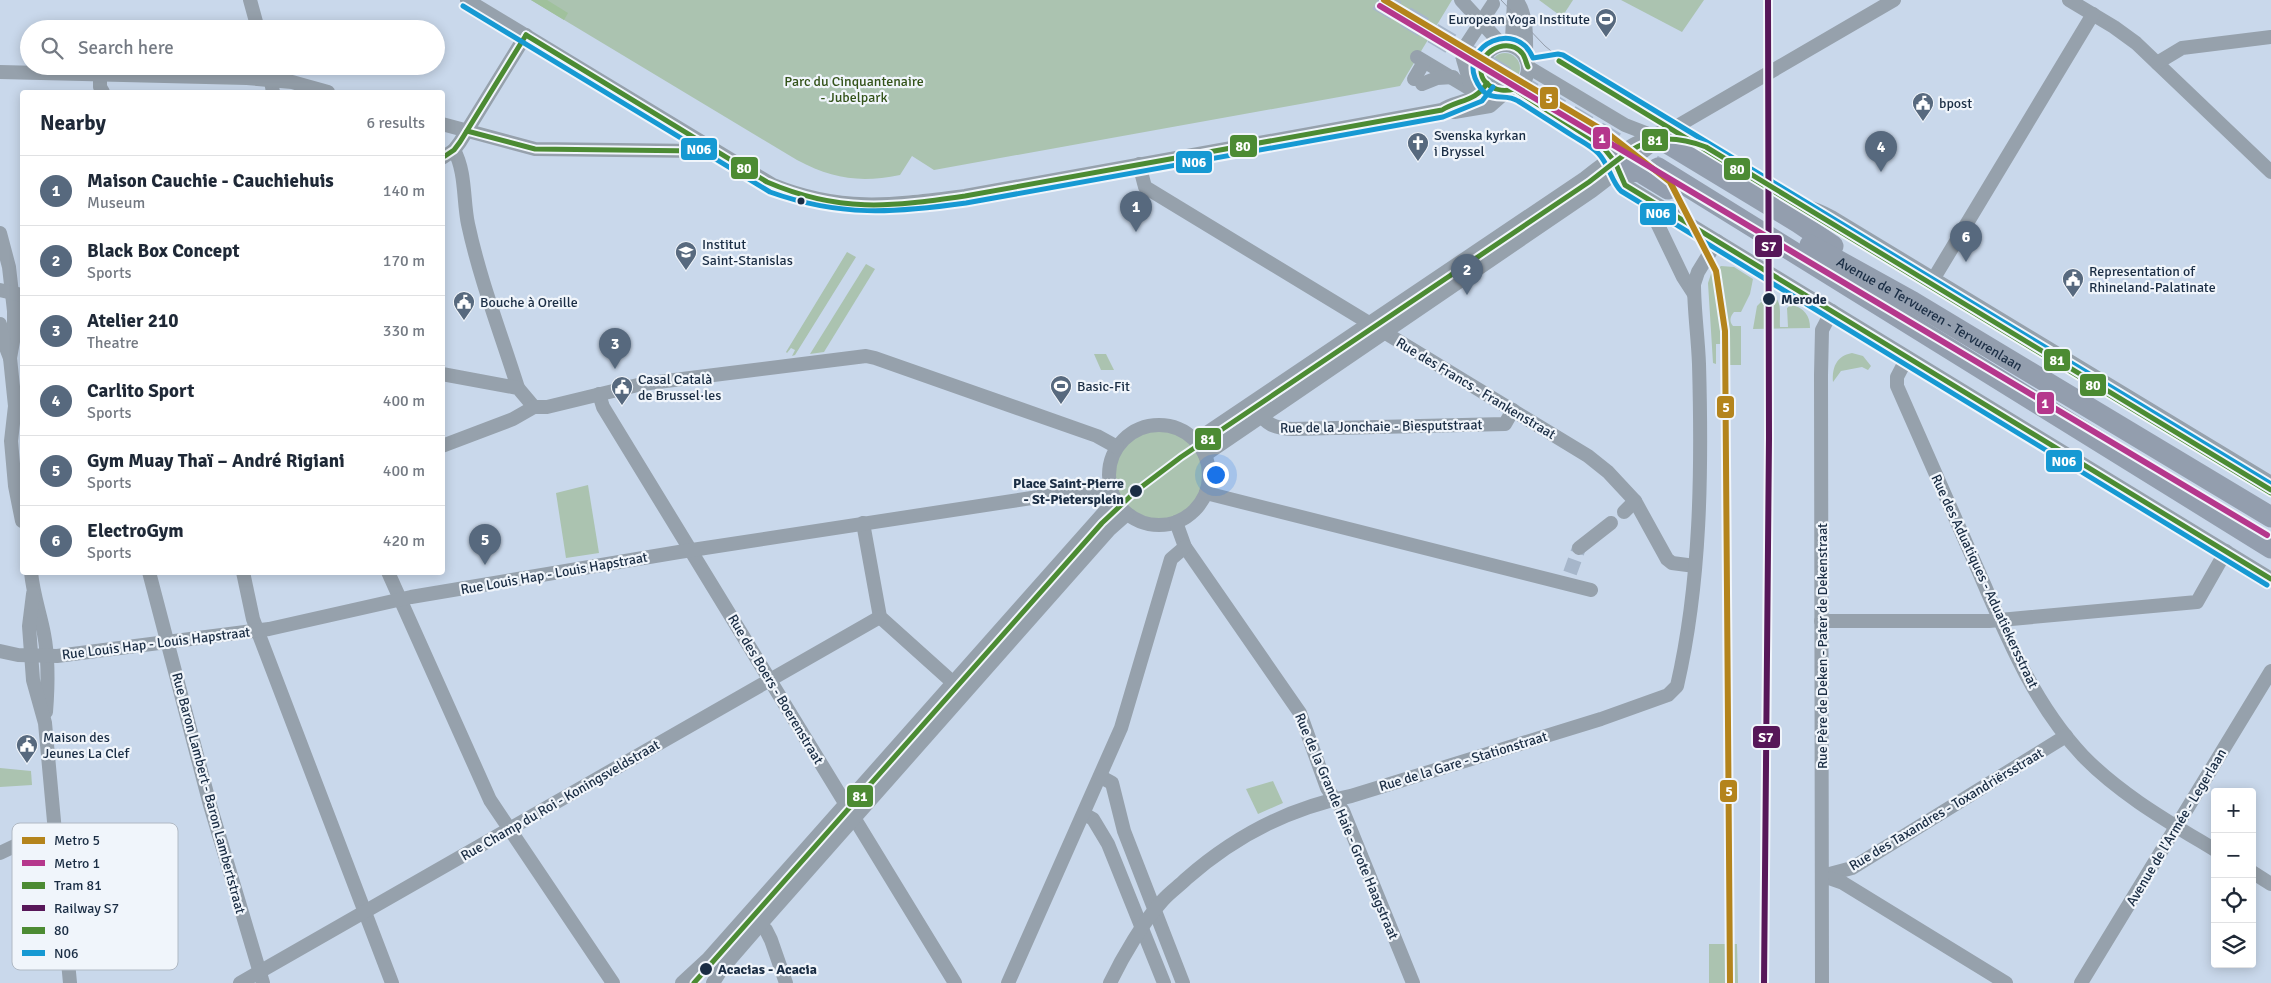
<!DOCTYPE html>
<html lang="en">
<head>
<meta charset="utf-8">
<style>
	:root { --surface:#fff; --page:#f2f2f3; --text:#1f2937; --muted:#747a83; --line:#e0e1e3; --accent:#57697e }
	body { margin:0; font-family:Signika,sans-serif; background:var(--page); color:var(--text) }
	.controls { position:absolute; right:15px; bottom:15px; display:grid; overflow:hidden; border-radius:5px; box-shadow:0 2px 12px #0003 }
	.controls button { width:45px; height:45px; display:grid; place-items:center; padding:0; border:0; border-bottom:1px solid var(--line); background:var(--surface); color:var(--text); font:25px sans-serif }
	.you { position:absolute; left:1215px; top:474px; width:18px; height:18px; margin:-12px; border:4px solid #fff; border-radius:50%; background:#1a73e8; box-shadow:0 0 0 8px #1a73e833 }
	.badge { display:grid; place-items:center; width:32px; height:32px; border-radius:50%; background:var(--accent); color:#fff; font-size:16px; font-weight:700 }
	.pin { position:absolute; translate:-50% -41px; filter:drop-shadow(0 1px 2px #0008) }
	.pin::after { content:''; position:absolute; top:26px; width:18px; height:15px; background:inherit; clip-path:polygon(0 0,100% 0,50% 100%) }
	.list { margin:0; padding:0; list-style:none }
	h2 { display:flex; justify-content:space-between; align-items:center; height:65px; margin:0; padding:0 20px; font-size:21px }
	h2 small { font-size:16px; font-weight:400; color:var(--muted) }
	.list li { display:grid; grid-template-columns:32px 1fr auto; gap:15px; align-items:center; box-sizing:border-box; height:70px; padding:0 20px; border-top:1px solid var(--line) }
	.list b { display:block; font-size:19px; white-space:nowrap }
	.list p { margin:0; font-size:16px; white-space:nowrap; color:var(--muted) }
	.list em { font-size:16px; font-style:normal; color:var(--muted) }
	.icon { flex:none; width:28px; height:28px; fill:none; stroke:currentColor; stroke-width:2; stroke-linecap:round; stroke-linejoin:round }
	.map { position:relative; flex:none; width:2271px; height:983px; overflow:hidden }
	.search { position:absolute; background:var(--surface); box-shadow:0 2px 12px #0003; left:20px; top:20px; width:425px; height:55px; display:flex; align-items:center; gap:12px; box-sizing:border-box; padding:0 18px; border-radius:28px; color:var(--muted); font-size:19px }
	.panel { position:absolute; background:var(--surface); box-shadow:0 2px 12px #0003; left:20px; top:90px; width:425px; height:485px; border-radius:5px }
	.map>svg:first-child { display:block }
</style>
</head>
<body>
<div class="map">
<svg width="2271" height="983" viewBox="0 0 2271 983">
	<rect width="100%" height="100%" fill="#c9d8eb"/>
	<g fill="#abc3b0">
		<path d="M 531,0 L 1452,0 L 1400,86 L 934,170 L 912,156 L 900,175 C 860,183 833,179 797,160 Z"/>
		<path d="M 1539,0 L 1573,0 L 1562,17 Z"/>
		<path d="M 1621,0 L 1704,0 L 1682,32 Z"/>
		<circle cx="1505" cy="68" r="15"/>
		<path d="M 847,252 L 856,257 L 795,355 L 792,356 L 795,350 L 791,348 L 787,353 L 786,352 Z"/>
		<path d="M 866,264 L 875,269 L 824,352 L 810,354 Z"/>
		<path d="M 1721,266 L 1734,267 L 1753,279 L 1750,294 L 1741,312 L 1734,312 C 1730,317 1729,321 1733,326 L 1741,326 L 1741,365 L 1727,365 L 1727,344 L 1716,344 L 1716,364 L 1713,363 L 1708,283 L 1711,274 Z"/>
		<path d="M 1768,294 C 1784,297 1779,314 1780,327 L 1788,327 L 1787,308 L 1792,304 C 1804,309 1810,315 1810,328 L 1753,329 L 1757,306 L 1762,301 L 1760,300 Z"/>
		<path d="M 1852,353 L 1863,356 L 1871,366 L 1868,370 L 1862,367 L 1841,371 L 1833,382 C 1832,368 1836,356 1852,353 Z"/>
		<path d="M 1106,354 L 1114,370 L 1101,370 L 1094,354 Z"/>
		<circle cx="1159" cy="475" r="44"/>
		<path d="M 588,485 L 599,553 L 566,558 L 556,493 Z"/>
		<path d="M 0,768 L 31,771 L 32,785 L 0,787 Z"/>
		<path d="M 1273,781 L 1283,803 L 1258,814 L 1246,789 Z"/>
		<path d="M 1709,944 L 1737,944 L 1738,983 L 1709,983 Z"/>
	</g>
	<path fill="#a0c19c" d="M 531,0 L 547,0 L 568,13 L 564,20 Z"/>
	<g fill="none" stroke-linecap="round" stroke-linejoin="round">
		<path stroke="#a6b6ca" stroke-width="14" stroke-dasharray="14 7" stroke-linecap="butt" d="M 1570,573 L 1579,548"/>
		<path stroke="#a6b6ca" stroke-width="21" stroke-dasharray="21 11" stroke-linecap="butt" d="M 1378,0 L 1658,168"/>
		<g stroke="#96a1ac" stroke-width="14">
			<path d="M 250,0 L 258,29"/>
			<path d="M 467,0 L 773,185 C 842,213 894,205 965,196 L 1442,110 C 1457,99 1478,104 1487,83"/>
			<path d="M 1461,0 L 1502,45"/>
			<path d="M 1516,0 C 1528,14 1526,41 1526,59"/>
			<path d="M 2069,0 L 2114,27 L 2136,43 L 2271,172"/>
			<circle cx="1505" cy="68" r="23"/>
			<path d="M 1510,45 L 1512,39 L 1514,2"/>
			<path d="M 1417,57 L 1472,90"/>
			<path d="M 2157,63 L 2182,48 L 2271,37"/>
			<path d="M 268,66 L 273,92"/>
			<path d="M 1528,67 L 1625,125 L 1656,137"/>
			<path d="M 0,72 L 247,78 L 292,82 L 328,92"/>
			<path d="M 100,75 L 100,87 L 103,92"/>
			<path d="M 1414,79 L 1424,62"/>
			<path d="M 1422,84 L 1437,78 L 1453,77"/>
			<path d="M 1514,89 L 1602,146 L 1615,162 L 1625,185 L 2271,579"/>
			<path d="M 1472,90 L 1463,59 L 1466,45 L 1493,4"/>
			<path d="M 1454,112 L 1490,106 L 1507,91"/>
			<path d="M 442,124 L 535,149 L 698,151 L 703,144"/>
			<path d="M 454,150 C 466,172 463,200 468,224 C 480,280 501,334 518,388"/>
			<path d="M 442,158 L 454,150 L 460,142 L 526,35"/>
			<path d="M 1139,164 L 1145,187 L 1588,456 L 1608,472 L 1635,501 L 1667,559 L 1672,563 L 1695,566"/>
			<path d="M 1645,198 L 1683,277 L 1694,294"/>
			<path d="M 1781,212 C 1803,203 1813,207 1833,218 L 2271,483"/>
			<path d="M 0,233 L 9,267 L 14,311 L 14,336 L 10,358 L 15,406 L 11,441 L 15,486 L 22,521"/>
			<path d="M 1934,278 L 2093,14"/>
			<path d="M 0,290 L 22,295"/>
			<path d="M 0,324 L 2,337 L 10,358"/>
			<path d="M 1907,358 L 1897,377 L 1897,386 C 1924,447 1951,508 1978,570 C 2006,635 2033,703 2083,756 C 2121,795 2169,822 2215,850"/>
			<path d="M 442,374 L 518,388 L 534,407"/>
			<path d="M 599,394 L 603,407 L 955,983"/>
			<path d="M 1257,410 C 1267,425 1274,428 1292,429 L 1505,424 L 1513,410"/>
			<circle cx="1159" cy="475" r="50"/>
			<path d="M 1196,442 L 1202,436 L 1585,178 C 1610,158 1636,140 1668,130"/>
			<path d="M 442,446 L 513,419 L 534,407 L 547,407 L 642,384 L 866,356 L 875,358 L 1097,436 L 1117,447"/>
			<path d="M 1205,455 L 1592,191 L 1674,128 L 1894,0"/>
			<path d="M 1206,493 L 1591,590"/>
			<path d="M 1624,512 L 1635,501"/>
			<path d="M 1176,522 L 1185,547 L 1300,713 L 1327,788 L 1343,811 L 1413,983"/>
			<path d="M 863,523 L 880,617 L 959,688"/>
			<path d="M 1579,548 L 1611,523"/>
			<path d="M 31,572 C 33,594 40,613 44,634 C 49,660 48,687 46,712"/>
			<path d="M 149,572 L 210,805 L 263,983"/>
			<path d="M 243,572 L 253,619 L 392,983"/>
			<path d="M 388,572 L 490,800 L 613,983"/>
			<path d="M 33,594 L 29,626 L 33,680 L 45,723 L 55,832 L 63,852 L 66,870 L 67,894 L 63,909 L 70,983"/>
			<path d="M 1821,621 L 1989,621 L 2197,602 L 2226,551"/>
			<path d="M 0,651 L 18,655 L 57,656 L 269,629 L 411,597 L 679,552 L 1110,486"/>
			<path d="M 1101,777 L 1112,783 L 1124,831 L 1183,983"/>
			<path d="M 1084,814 L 1093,819 L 1108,844 L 1164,983"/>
			<path d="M 55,832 C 48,859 49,884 63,909"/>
			<path d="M 0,853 L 38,835 L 55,832"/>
			<path d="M 2252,872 L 2271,884"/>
			<path d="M 1822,876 L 1852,868 L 2066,736"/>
			<path d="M 1823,876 L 1843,883 L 2006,983"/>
			<path d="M 754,920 L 766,930 L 771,940 L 786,983"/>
			<path d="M 240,983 L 880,617"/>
			<path d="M 682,983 L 708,959 L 1115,500"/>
			<path d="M 713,983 L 721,970 L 760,925 L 1109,530 L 1127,514"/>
			<path d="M 1008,983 L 1121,728 L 1171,559 L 1185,547"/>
			<path d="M 1110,983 C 1123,956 1143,922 1163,900 C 1170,892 1179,886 1186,879 C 1234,837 1288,808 1351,796 L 1601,719 L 1668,695 L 1677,686 C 1701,582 1702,470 1699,364 C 1698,337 1694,310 1694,284 L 1698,272 L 1717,241"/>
			<path d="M 1822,983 L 1821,375 L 1822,330 L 1832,311"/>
			<path d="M 2081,983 L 2271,671"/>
		</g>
		<g stroke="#939eae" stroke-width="21">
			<path d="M 1662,140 L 1799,223 L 1833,246"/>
			<path d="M 1658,168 L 2271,548"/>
			<path d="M 1620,170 L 1640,172 L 1668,189"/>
			<path id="s1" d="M 1810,245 L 1913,302 L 2271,517"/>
		</g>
		<g stroke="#939daa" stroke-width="1">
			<path d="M 1501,0 L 1545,46 L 1566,63 L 1706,147"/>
			<path d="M 1495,246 L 1537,224"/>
		</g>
		<g stroke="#f0f5fb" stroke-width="9">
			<g id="bus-1">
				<path d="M 526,35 L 767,182 C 839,213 890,207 965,196 L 1442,110 C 1458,100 1477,101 1487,83"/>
				<path d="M 1559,61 L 2271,493"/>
				<path d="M 1514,89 L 1602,146 L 1615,162 L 1625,185 L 2271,579"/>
				<path d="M 1514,89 C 1498,94 1476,84 1482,64 C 1486,47 1510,39 1522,53 C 1525,56 1526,63 1528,67"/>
				<path d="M 467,131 L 535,149 L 698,151 L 703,144"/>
				<path d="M 445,156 L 454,150 L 460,142 L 526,35"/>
			</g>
		</g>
		<g stroke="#f0f5fb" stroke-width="9">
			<g id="bus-2">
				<path d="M 463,6 L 770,192 C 840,217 894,213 966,203 L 1443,117 L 1482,101 L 1493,87"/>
				<path d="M 2267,585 L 1621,191 C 1611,181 1609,164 1598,153 C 1591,146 1581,141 1573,136 C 1554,124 1536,112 1518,101 C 1503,91 1487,107 1475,78 C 1462,46 1516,18 1533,58 L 1558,54 L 1563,55 L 2271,484"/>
			</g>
		</g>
		<use href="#bus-1" stroke="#4c8b33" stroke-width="5"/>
		<use href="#bus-2" stroke="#1699d3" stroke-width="5"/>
		<g stroke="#f0f5fb" stroke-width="10">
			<path id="rail-1" d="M 1764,983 L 1769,438 L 1768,0"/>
		</g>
		<use href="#rail-1" stroke="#571759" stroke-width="6"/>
		<g stroke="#f0f5fb" stroke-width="9">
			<path id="tram-1" d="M 694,983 L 1102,523 L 1136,491 L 1181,457 L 1589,182 C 1633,149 1649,126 1706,147 L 2271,490"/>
		</g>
		<use href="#tram-1" stroke="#4c8b33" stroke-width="5"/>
		<g stroke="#f0f5fb" stroke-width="10">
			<path id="metro-1" d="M 1384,0 L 1606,132 L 1670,182 L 1716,271 L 1725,331 L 1730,983"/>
		</g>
		<g stroke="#f0f5fb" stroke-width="10">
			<path id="metro-2" d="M 1380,6 L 2267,535"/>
		</g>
		<use href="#metro-1" stroke="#b4841c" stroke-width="6"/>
		<use href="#metro-2" stroke="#b5378c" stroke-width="6"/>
	</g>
	<defs>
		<g id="stadium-pin" transform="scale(1.125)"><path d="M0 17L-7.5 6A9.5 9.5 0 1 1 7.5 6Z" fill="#57697e" stroke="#f0f5fb"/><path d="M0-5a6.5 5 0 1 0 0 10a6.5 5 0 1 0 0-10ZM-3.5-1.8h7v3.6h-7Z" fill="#fff"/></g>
		<g id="civic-pin" transform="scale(1.125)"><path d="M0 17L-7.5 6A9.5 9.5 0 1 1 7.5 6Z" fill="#57697e" stroke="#f0f5fb"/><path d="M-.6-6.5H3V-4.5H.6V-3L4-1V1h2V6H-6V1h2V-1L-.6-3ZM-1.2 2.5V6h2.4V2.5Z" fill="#fff"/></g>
		<g id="church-pin" transform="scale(1.125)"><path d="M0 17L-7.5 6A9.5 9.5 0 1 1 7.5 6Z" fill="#57697e" stroke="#f0f5fb"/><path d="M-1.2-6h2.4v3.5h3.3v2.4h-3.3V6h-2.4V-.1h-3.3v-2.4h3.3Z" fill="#fff"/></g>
		<g id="school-pin" transform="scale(1.125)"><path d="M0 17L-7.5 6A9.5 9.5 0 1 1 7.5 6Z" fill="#57697e" stroke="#f0f5fb"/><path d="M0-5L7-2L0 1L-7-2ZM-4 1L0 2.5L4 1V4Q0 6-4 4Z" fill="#fff"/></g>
	</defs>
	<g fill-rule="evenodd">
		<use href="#stadium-pin" x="1606" y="19"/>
		<use href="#civic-pin" x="1923" y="103"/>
		<use href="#church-pin" x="1418" y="143"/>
		<use href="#school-pin" x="686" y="252"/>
		<use href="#civic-pin" x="2073" y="279"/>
		<use href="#civic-pin" x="464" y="302"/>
		<use href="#stadium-pin" x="1061" y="386"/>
		<use href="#civic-pin" x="622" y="387"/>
		<use href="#civic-pin" x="27" y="745"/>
	</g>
	<g fill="#1a2d44" stroke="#f0f5fb" stroke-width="2">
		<circle cx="801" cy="201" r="4.5"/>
		<circle cx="1769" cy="299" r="7"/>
		<circle cx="1136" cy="491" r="7"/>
		<circle cx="706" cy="969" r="7"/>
	</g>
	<g text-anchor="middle" stroke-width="4.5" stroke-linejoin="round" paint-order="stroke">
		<g font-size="14" fill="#1a2d44" stroke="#f0f5fb" text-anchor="start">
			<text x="1590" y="24" text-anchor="end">European Yoga Institute</text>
			<text x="1939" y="108">bpost</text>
			<text x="1434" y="140">Svenska kyrkan<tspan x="1434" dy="16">i Bryssel</tspan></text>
			<text x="702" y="249">Institut<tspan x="702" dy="16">Saint-Stanislas</tspan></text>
			<text x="2089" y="276">Representation of<tspan x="2089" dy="16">Rhineland-Palatinate</tspan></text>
			<text x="480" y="307">Bouche à Oreille</text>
			<text x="638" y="384">Casal Català<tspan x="638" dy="16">de Brussel·les</tspan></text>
			<text x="1077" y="391">Basic-Fit</text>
			<text x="43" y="742">Maison des<tspan x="43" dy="16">Jeunes La Clef</tspan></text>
		</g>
		<g font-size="14" fill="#335219" stroke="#f0f5fb">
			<text x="854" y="86">Parc du Cinquantenaire<tspan x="854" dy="16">- Jubelpark</tspan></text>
		</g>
		<g font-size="14" font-weight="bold" fill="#1a2d44" stroke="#f0f5fb" text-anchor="start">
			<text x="1781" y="304">Merode</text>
			<text x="1124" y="488" text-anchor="end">Place Saint-Pierre<tspan x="1124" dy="16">- St-Pietersplein</tspan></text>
			<text x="718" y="974">Acacias - Acacia</text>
		</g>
		<g font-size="14" fill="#1a2d44" stroke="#f0f5fb">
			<text dy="5" stroke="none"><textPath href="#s1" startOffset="138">Avenue de Tervueren - Tervurenlaan</textPath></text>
			<text transform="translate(1476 388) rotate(31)" y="5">Rue des Francs - Frankenstraat</text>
			<text transform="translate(1381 426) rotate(-1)" y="5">Rue de la Jonchaie - Biesputstraat</text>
			<text transform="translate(554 573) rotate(-10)" y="5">Rue Louis Hap - Louis Hapstraat</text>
			<text transform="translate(1985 581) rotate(65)" y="5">Rue des Aduatiques - Aduatiekersstraat</text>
			<text transform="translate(156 643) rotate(-7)" y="5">Rue Louis Hap - Louis Hapstraat</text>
			<text transform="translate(1822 646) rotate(-90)" y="5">Rue Père de Deken - Pater de Dekenstraat</text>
			<text transform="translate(776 689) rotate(59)" y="5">Rue des Boers - Boerenstraat</text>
			<text transform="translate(1463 761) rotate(-17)" y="5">Rue de la Gare - Stationstraat</text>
			<text transform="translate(209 793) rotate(75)" y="5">Rue Baron Lambert - Baron Lambertstraat</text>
			<text transform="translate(560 800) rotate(-30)" y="5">Rue Champ du Roi - Koningsveldstraat</text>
			<text transform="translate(1946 809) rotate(-31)" y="5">Rue des Taxandres - Toxandriërsstraat</text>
			<text transform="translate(1347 826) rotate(67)" y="5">Rue de la Grande Haie - Grote Haagstraat</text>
			<text transform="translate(2176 827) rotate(-59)" y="5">Avenue de l'Armée - Legerlaan</text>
		</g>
	</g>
	<rect x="12" y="823" width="166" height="147" rx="8" fill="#f0f5fb" stroke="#b0b9c4" stroke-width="1"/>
	<rect x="22" y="837" width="23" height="7" fill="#b4841c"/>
	<rect x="22" y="860" width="23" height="6" fill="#b5378c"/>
	<rect x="22" y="882" width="23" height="7" fill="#4c8b33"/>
	<rect x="22" y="905" width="23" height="6" fill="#571759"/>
	<rect x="22" y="927" width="23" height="7" fill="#4c8b33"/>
	<rect x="22" y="950" width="23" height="6" fill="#1699d3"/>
	<g font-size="14" fill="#1a2d44">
		<text x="54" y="845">Metro 5</text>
		<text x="54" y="868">Metro 1</text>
		<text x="54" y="890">Tram 81</text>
		<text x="54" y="913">Railway S7</text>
		<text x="54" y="935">80</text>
		<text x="54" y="958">N06</text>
	</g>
	<g stroke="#f0f5fb" stroke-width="2">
		<rect x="1539" y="86" width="20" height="24" rx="5" fill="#b4841c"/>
		<rect x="1592" y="126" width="19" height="24" rx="5" fill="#b5378c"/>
		<rect x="1641" y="128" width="28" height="24" rx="5" fill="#4c8b33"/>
		<rect x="1229" y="134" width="29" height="24" rx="5" fill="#4c8b33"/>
		<rect x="680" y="137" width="38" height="24" rx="5" fill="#1699d3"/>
		<rect x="1175" y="150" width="38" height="24" rx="5" fill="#1699d3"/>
		<rect x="730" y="156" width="29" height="24" rx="5" fill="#4c8b33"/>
		<rect x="1723" y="157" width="28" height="24" rx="5" fill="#4c8b33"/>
		<rect x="1639" y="202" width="38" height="24" rx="5" fill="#1699d3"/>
		<rect x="1754" y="234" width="29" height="24" rx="5" fill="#571759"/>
		<rect x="2043" y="348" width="28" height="24" rx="5" fill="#4c8b33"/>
		<rect x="2079" y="373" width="28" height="24" rx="5" fill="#4c8b33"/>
		<rect x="2036" y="391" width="19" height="24" rx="5" fill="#b5378c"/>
		<rect x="1716" y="395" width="19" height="24" rx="5" fill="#b4841c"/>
		<rect x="1194" y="427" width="28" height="24" rx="5" fill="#4c8b33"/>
		<rect x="2045" y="449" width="38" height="24" rx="5" fill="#1699d3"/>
		<rect x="1752" y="725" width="29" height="24" rx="5" fill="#571759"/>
		<rect x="1719" y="779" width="19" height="24" rx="5" fill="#b4841c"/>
		<rect x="846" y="784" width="28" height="24" rx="5" fill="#4c8b33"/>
	</g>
	<g font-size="14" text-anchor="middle" font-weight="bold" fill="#fff">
		<text x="1549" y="103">5</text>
		<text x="1602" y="143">1</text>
		<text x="1655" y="145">81</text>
		<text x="1243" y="151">80</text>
		<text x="699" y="154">N06</text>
		<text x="1194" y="167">N06</text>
		<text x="744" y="173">80</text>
		<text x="1737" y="174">80</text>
		<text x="1658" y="218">N06</text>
		<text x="1769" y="251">S7</text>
		<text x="2057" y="365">81</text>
		<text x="2093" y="390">80</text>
		<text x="2045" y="408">1</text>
		<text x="1726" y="412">5</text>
		<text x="1208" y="444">81</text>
		<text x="2064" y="466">N06</text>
		<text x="1766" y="742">S7</text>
		<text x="1729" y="796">5</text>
		<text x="860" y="801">81</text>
	</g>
</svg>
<div class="controls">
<button>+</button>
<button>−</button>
<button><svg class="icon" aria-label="locate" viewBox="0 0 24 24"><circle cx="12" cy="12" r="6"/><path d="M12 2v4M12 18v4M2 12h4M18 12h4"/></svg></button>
<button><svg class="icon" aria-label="layers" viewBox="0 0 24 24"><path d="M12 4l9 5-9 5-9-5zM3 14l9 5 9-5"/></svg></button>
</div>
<div class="you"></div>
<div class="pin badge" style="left:1136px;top:232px">1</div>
<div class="pin badge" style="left:1467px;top:295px">2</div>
<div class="pin badge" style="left:615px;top:369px">3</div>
<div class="pin badge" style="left:1881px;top:172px">4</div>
<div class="pin badge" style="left:485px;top:565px">5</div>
<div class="pin badge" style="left:1966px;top:262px">6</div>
<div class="search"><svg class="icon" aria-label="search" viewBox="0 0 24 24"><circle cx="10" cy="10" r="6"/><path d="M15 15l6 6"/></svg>Search here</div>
<section class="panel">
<h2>Nearby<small>6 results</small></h2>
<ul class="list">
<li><span class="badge">1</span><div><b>Maison Cauchie - Cauchiehuis</b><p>Museum</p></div><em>140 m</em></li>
<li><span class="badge">2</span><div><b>Black Box Concept</b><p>Sports</p></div><em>170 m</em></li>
<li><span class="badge">3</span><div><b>Atelier 210</b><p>Theatre</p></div><em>330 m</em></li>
<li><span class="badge">4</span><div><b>Carlito Sport</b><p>Sports</p></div><em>400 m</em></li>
<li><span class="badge">5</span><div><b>Gym Muay Thaï – André Rigiani</b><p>Sports</p></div><em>400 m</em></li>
<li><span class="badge">6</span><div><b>ElectroGym</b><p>Sports</p></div><em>420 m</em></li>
</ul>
</section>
</div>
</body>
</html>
